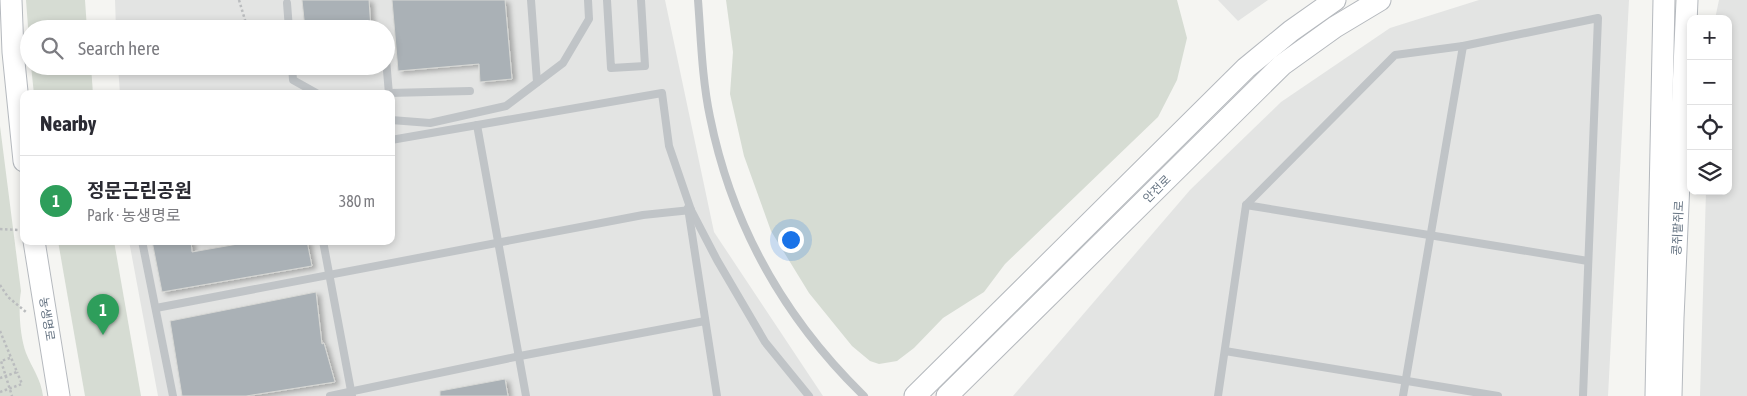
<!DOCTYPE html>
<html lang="en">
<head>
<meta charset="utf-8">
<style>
	:root { --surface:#fff; --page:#f7f7f7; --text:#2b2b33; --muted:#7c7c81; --line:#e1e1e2; --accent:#dd5d2a }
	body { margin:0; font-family:"Asap Condensed","Noto Sans KR",sans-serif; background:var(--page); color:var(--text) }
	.controls { position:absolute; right:15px; top:15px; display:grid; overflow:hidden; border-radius:10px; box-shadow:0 2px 8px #0003 }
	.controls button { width:45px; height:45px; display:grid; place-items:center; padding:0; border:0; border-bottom:1px solid var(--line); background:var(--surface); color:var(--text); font:25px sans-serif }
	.you { position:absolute; left:790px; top:239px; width:18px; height:18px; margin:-12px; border:4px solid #fff; border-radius:50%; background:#1a73e8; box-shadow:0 0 0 8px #1a73e833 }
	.badge { display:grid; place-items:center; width:32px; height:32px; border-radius:50%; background:var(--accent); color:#fff; font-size:16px; font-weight:700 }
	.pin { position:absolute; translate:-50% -41px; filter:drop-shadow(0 1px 2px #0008) }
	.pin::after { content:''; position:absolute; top:26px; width:18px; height:15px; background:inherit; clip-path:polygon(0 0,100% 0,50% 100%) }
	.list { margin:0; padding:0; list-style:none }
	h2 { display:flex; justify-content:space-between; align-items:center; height:65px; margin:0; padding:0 20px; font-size:21px }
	h2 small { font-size:16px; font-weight:400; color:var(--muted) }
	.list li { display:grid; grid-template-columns:32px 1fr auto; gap:15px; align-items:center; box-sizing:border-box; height:90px; padding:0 20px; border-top:1px solid var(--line) }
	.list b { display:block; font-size:19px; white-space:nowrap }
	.list p { margin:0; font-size:16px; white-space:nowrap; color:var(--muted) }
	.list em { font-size:16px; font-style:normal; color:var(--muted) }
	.icon { flex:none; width:28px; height:28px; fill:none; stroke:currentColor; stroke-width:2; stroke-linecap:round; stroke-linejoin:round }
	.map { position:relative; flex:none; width:1747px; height:396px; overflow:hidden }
	.search { position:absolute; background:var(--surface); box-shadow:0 2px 8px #0003; left:20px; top:20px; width:375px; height:55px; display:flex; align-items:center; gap:12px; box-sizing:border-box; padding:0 18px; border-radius:28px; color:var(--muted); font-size:19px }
	.panel { position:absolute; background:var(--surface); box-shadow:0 2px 8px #0003; left:20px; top:90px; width:375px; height:155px; border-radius:10px }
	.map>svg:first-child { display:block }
</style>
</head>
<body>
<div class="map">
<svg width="1747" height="396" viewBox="0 0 1747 396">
	<defs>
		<filter id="shadow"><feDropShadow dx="4" dy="2.5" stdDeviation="2.5" flood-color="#0004"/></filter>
	</defs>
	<rect width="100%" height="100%" fill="#f5f5f2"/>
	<g fill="#e3e4e3">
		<path d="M 115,0 L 665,0 L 714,232 L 823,396 L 158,396 L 129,241 L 391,241 L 391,94 L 120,94 L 118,66 L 386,66 L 386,29 L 116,29 Z"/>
		<path d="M 1218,0 L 1268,0 L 1238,21 Z"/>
		<path d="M 1479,0 L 1629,0 L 1608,396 L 1013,396 L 1190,190 L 1281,102 L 1390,28 Z"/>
		<path d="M 1719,0 L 1747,0 L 1747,396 L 1700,396 L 1706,191 L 1728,191 L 1728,19 L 1715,19 Z"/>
	</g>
	<g fill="#d6dcd3">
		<path d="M 26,0 L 85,0 L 87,29 L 29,29 L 29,40 Z"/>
		<path d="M 726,0 L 1177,0 L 1187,38 L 1177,80 L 1158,117 L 1005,264 L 984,292 L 943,318 L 914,348 L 897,361 L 879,364 L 870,361 L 852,346 L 809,293 L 771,231 L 744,156 L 730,94 L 733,52 Z"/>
		<path d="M 31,66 L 91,66 L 93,94 L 34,94 Z"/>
		<path d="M 0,126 L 21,291 C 18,307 20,337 26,353 C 32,368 41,379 43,396 L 0,396 Z"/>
		<path d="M 58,241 L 114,241 L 141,396 L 85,396 Z"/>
	</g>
	<g fill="#aab1b6" stroke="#d6d7d4" filter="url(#shadow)">
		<path d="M 302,0 L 369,0 L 371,29 L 305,29 Z"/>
		<path d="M 392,0 L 505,0 L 512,79 L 480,82 L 479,64 L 398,71 Z"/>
		<path d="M 152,241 L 191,241 L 192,252 L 255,241 L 307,241 L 312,266 L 162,292 Z"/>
		<path d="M 316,292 L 322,344 L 324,343 L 335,382 L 246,396 L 182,396 L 170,321 Z"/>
		<path d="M 505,379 L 508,396 L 440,396 L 440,391 Z"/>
	</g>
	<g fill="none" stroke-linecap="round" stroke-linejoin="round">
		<g stroke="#b5b9be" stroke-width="23">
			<g id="secondary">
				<path d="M 11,0 L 13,52 L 24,161"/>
				<path d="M 34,241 L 59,396"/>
				<path d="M 915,396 L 1246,68 L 1291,31 L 1335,0"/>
				<path d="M 947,396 L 1282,65 L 1335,27 L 1380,0"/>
				<path d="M 1656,396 L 1664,0"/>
				<path d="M 1671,396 L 1673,318 L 1687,0"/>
			</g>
		</g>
		<g stroke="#babcbe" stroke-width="2.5" stroke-dasharray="2.5 2.5" stroke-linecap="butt">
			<path d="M 239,0 L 245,20 L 252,29"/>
			<path d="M 0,229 L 19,230"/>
			<path d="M 0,285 L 8,297 L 26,312"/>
			<path d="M 0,331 L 17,372 L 0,378"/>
			<path d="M 10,358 L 1,361 L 12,396"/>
			<path d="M 0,392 L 22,384 L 17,372"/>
		</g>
		<g stroke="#c0c4c7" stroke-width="8">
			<path d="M 531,0 L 537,82"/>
			<path d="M 607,0 L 611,68 L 645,66 L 641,0"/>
			<path d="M 698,0 C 701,39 702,79 710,117 C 732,226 785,319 864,396"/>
			<path d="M 287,3 L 289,29"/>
			<path d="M 386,59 L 389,94"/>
			<path d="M 292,66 L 293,80 L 318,94"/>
			<path d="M 389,93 L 470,91"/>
			<path d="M 391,120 L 430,123 L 506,106 L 563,63 L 589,19 L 588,0"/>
			<path d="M 477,125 L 526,396"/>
			<path d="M 391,140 L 662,93 L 669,146 L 691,210 L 717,260 L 765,342 L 809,396"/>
			<path d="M 1246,205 L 1588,261"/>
			<path d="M 688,208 L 717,396"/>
			<path d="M 142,241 L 173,396"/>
			<path d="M 323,241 L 352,396"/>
			<path d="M 156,308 L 643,215 L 691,210"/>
			<path d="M 1225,351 L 1498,396"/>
			<path d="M 330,396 L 520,356 L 705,321"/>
			<path d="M 1218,396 L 1246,205 L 1395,55 L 1463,46 L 1598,18 L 1583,396"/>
			<path d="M 1403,396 L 1463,46"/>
		</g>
		<use href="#secondary" stroke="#fff" stroke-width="21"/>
	</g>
	<g text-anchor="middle" stroke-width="5" stroke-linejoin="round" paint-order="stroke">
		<g font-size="12" fill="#657382" stroke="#fff">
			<text transform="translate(1157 189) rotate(-45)" y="4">안전로</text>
			<text transform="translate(1678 228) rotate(-87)" y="4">콩쥐팥쥐로</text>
			<text transform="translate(47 319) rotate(81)" y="4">농생명로</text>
		</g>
	</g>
</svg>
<div class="controls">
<button>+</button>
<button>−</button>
<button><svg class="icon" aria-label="locate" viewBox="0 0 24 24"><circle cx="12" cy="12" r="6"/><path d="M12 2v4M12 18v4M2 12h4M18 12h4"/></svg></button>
<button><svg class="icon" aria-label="layers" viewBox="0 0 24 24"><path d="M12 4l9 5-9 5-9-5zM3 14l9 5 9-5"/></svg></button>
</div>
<div class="you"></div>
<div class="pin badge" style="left:103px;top:335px;background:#2e9e5b">1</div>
<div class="search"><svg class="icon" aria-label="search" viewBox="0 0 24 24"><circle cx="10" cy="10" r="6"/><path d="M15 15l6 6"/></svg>Search here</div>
<section class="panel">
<h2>Nearby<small></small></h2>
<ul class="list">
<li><span class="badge" style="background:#2e9e5b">1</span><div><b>정문근린공원</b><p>Park · 농생명로</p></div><em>380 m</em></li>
</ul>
</section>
</div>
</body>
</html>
